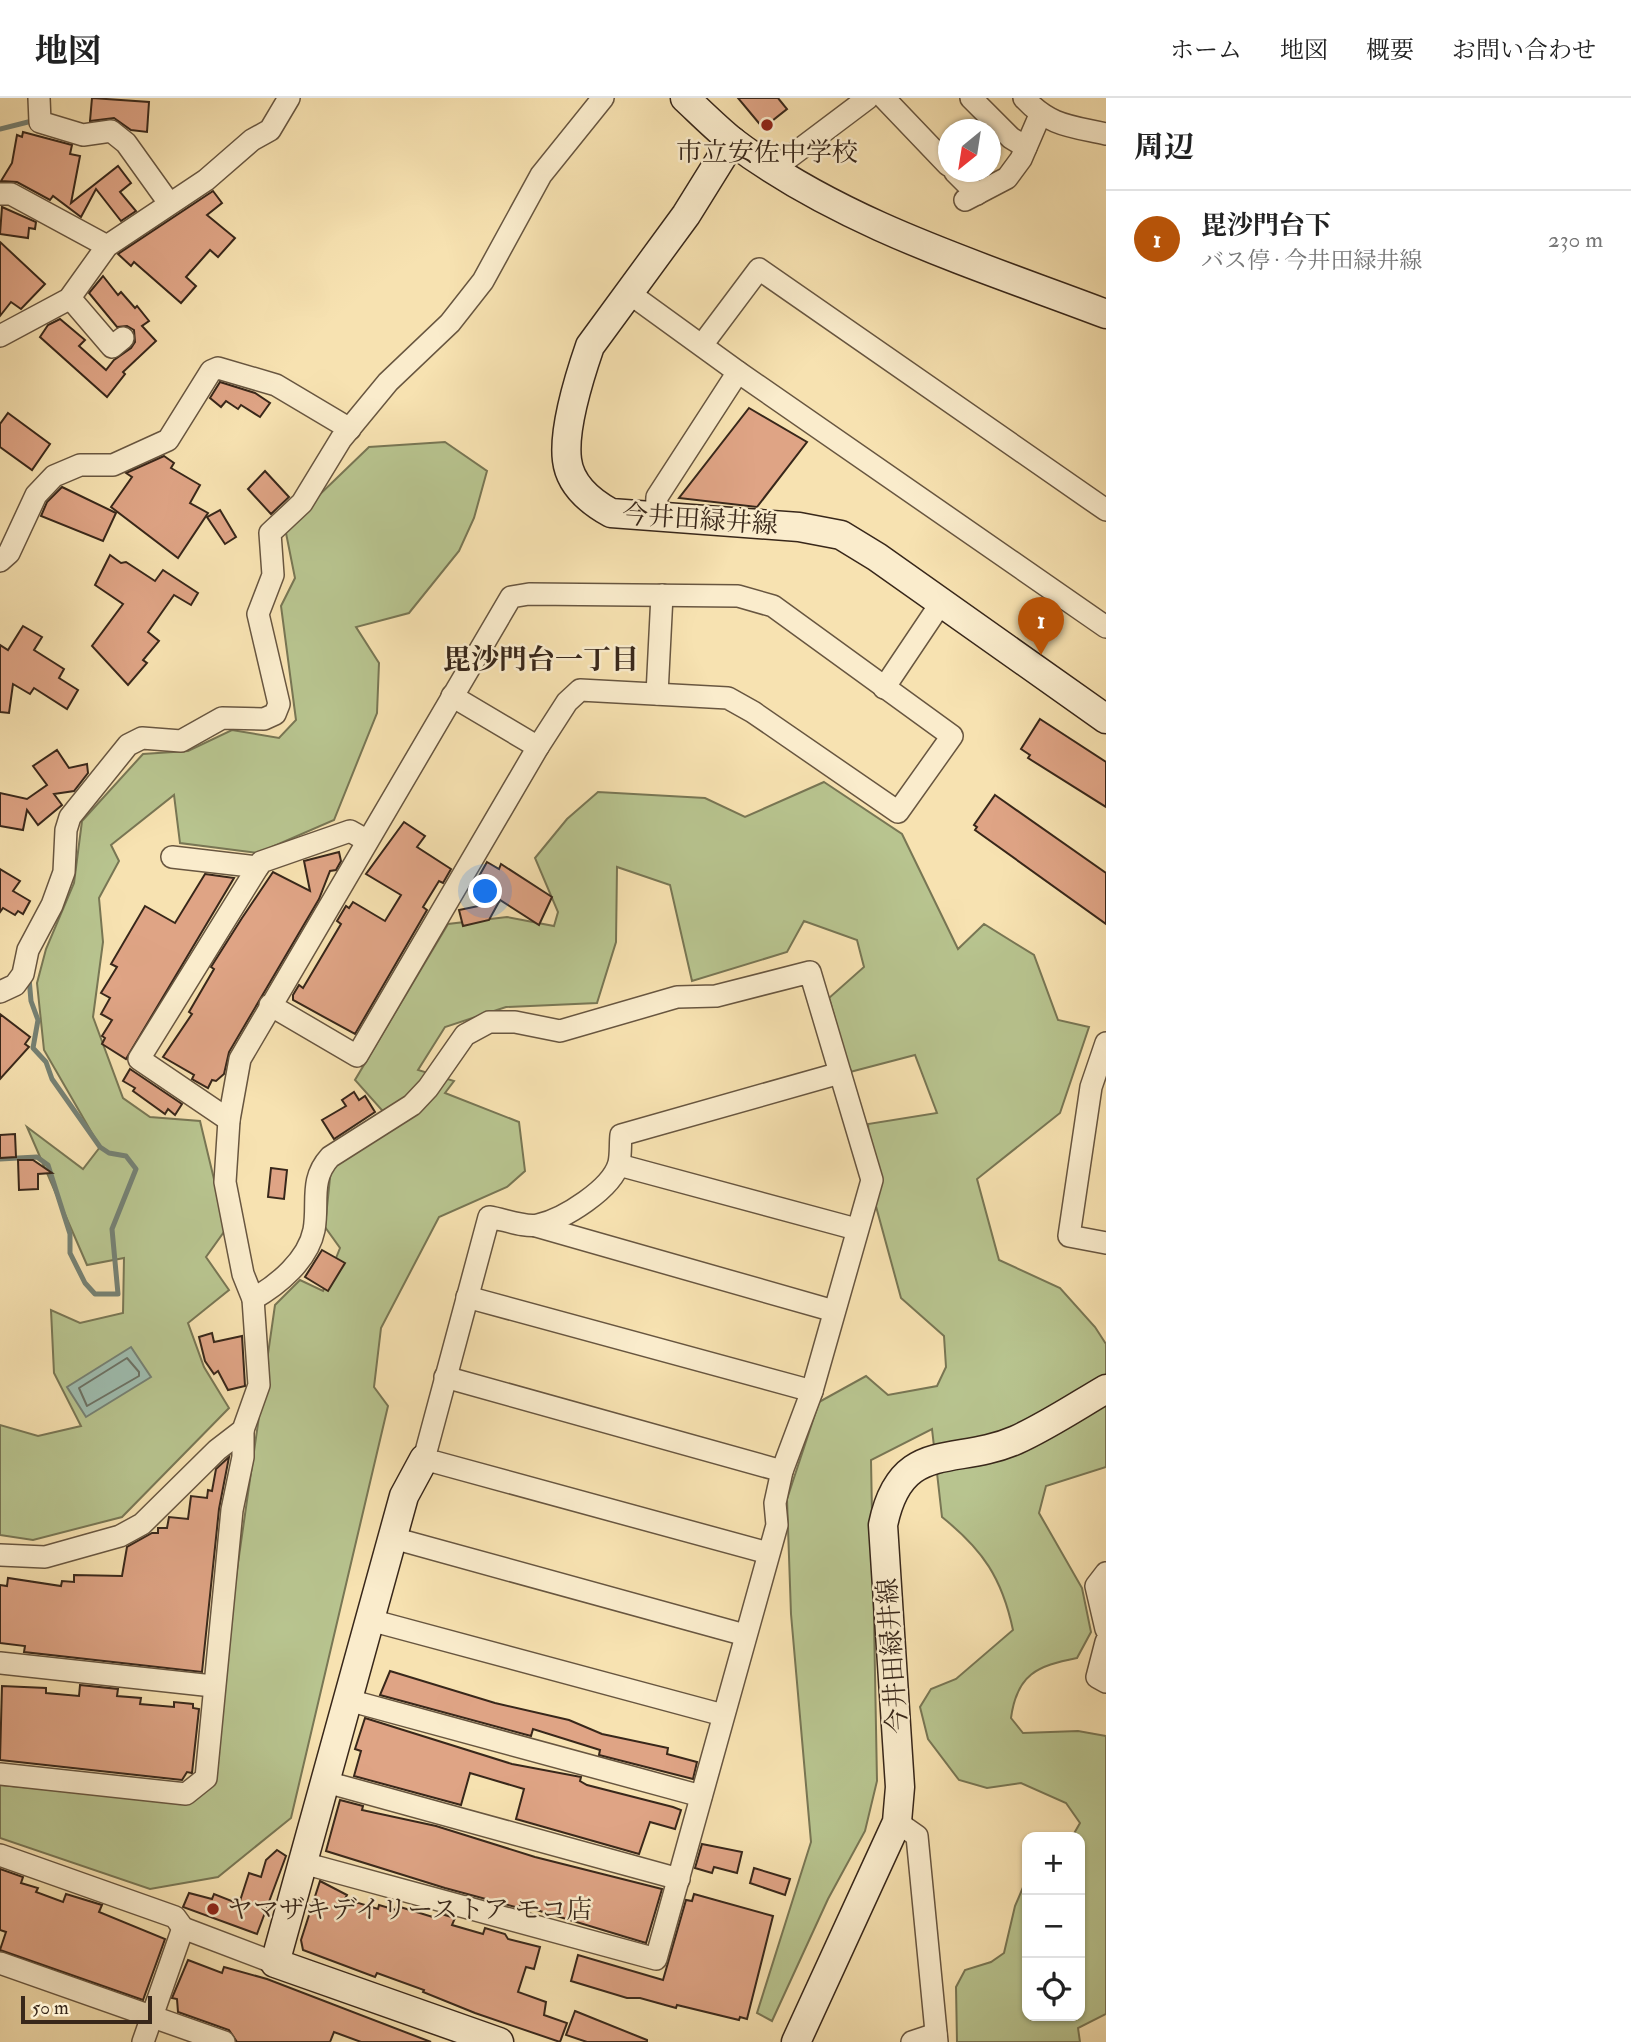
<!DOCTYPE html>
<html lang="ja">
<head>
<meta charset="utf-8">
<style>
	:root { --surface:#fff; --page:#f6f6f6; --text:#222; --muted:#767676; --line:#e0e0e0; --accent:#b45309 }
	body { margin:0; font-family:"IM FELL Double Pica","Noto Serif JP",serif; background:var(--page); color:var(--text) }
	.controls { position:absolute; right:21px; bottom:21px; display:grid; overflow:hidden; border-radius:14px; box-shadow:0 2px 5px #0004 }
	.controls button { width:63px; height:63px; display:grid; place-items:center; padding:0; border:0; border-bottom:2px solid var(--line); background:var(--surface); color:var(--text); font:35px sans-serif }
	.compass { position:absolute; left:938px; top:21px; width:63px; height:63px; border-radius:50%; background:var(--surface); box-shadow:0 2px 5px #0004; rotate:210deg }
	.scale { position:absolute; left:21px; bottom:18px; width:131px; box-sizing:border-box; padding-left:7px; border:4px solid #38271a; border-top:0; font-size:19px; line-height:24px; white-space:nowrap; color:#38271a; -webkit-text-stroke:5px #faeccc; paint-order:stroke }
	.you { position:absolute; left:486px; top:794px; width:24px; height:24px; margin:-18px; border:5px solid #fff; border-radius:50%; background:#1a73e8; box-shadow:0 0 0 10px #1a73e833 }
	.badge { display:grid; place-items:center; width:46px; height:46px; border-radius:50%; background:var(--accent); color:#fff; font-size:23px; font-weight:700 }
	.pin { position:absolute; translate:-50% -58px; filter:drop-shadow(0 2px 4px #0008) }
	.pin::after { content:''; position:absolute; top:37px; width:24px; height:21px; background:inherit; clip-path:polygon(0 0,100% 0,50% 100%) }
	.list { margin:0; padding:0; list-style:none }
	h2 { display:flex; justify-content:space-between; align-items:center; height:91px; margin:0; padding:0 28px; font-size:30px }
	h2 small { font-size:23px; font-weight:400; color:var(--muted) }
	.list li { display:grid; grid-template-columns:46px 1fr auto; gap:21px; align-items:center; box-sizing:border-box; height:98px; padding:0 28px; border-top:2px solid var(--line) }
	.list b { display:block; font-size:26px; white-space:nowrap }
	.list p { margin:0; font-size:23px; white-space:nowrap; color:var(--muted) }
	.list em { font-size:23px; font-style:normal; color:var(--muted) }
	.icon { flex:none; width:38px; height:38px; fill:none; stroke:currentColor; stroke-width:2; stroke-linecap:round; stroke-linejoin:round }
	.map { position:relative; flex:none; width:1106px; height:1944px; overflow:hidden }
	header { display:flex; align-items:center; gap:42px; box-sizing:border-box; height:98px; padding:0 35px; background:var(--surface); border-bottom:2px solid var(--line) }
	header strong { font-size:33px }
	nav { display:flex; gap:38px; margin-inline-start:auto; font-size:24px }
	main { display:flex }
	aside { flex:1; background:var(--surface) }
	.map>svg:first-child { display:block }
</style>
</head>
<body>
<header>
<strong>地図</strong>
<nav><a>ホーム</a><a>地図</a><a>概要</a><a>お問い合わせ</a></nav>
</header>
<main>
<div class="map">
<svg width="1106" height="1944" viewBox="0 0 1106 1944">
	<rect width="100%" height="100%" fill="#f7e2b1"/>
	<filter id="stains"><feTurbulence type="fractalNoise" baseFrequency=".00286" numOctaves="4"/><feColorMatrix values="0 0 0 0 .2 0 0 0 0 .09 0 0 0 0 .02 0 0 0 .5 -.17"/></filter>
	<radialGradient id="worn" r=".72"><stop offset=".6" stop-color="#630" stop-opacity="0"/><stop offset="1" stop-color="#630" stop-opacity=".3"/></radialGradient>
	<g fill="#b8c48f" stroke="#787654" stroke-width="2">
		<path d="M 445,344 L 487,373 L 474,420 L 459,453 L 409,515 L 356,529 L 379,565 L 377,615 L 334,722 L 258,755 L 180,745 L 174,697 L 111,747 L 119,763 L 99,800 L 103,844 L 93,919 L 123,1000 L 150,1019 L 200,1023 L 226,1131 L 206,1159 L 229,1192 L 188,1225 L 204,1269 L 229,1310 L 122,1419 L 33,1442 L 0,1437 L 0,1327 L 38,1338 L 81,1328 L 54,1275 L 51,1212 L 80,1225 L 123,1215 L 124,1160 L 87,1167 L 27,1029 L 83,1071 L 100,1049 L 44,952 L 37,885 L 46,851 L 74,785 L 82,723 L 143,656 L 188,653 L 232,632 L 279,640 L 296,622 L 281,508 L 295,480 L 285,430 L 369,349 Z"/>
		<path d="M 824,684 L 902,736 L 958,851 L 984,826 L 1034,857 L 1058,922 L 1089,929 L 1060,1015 L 977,1081 L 999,1162 L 1060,1190 L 1095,1229 L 1106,1246 L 1106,1369 L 1046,1388 L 1039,1415 L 1082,1490 L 1091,1534 L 1077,1560 C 1037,1568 1017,1576 1011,1620 L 1023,1635 L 1078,1633 L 1106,1638 L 1106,1916 L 1078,1930 L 1080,1944 L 957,1944 L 956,1889 L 965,1872 L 991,1864 L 1004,1855 L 1015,1808 L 1027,1780 L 1027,1918 L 1080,1918 L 1080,1739 L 1072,1739 L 1080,1725 L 1066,1705 L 1021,1685 L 987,1690 L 959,1682 L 928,1641 L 920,1609 L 931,1591 L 956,1581 L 1013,1532 C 1002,1480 983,1452 942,1419 L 932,1331 L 871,1362 L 877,1683 L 865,1733 L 828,1801 L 772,1923 L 757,1915 L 811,1744 L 791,1516 L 787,1401 L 819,1304 L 866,1278 L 888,1297 L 937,1288 L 946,1269 L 944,1238 L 901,1200 L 874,1101 L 868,1026 L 937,1015 L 915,957 L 850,974 L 829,900 L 864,869 L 857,842 L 804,823 L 787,854 L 692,883 L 670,787 L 617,769 L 616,844 L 597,905 L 506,909 L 445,929 L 418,972 L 454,983 L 445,995 L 519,1024 L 525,1073 L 507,1089 L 439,1119 L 381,1230 L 374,1289 L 388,1308 L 291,1720 L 218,1779 L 150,1791 L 0,1740 L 0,1687 L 186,1704 L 213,1686 L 233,1500 L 275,1207 L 300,1182 L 323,1193 L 340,1150 L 325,1129 L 331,1070 L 397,1029 L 355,982 L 448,826 L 507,819 L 554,828 L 558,814 L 535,760 L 567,721 L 598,694 L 705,700 L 745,719 Z"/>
	</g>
	<path fill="#9ebdb0" stroke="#758174" stroke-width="2" d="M 131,1249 L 151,1279 L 86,1319 L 67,1289 Z"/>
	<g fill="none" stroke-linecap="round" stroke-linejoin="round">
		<path stroke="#6b7265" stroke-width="2" d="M 127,1260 L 139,1274 L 139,1278 L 87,1308 L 79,1290 Z"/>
		<g stroke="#758174" stroke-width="5">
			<path d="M 0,31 L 32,23"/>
			<path d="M 0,1061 L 37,1059 L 48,1067 L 70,1136 L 70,1155 L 85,1185 L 95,1196 L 118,1196 L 112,1131 L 136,1071 L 126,1058 L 109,1055 L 100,1049 L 52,981 L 46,964 L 33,950 L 38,922 L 31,903 L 29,880"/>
		</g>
	</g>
	<g fill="#dfa485" stroke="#38271a" stroke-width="2">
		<path d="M 92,0 L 149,4 L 147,34 L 131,32 L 114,20 L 90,23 Z"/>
		<path d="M 738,0 L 778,0 L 787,11 L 763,30 Z"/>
		<path d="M 23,34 L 72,47 L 70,56 L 80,58 L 71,105 L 118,68 L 131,85 L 120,94 L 136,113 L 121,123 L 96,91 L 81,119 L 53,98 L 50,102 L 17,84 L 1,83 L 12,65 L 17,37 L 22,39 Z"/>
		<path d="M 213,93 L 222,105 L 207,117 L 235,140 L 218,159 L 210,152 L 186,179 L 196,188 L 181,205 L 134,164 L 131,168 L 118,156 Z"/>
		<path d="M 2,109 L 36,124 L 35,131 L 29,130 L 28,140 L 0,136 Z"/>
		<path d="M 0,144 L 45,186 L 21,211 L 11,204 L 0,218 Z"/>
		<path d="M 103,178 L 118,197 L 121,194 L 135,210 L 137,208 L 149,223 L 142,228 L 156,243 L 123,274 L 125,276 L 107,299 L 40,239 L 48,227 L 60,221 L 85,242 L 79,248 L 106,272 L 114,262 L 131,250 L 135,244 L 134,232 L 127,228 L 117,229 L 89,195 Z"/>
		<path d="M 220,284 L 255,295 L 270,305 L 260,319 L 241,307 L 238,311 L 226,303 L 221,309 L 210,300 Z"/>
		<path d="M 749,310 L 807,344 L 757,409 L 679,400 Z"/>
		<path d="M 8,315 L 50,346 L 32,372 L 0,349 L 0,326 Z"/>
		<path d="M 164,358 L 174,365 L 171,370 L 200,387 L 190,405 L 208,415 L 178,460 L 111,409 L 132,379 L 126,375 Z"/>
		<path d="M 265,373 L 289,399 L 271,416 L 248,391 Z"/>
		<path d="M 62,389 L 116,415 L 103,443 L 41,418 L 47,404 Z"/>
		<path d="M 220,412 L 236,439 L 225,446 L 207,419 Z"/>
		<path d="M 110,457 L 121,465 L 126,464 L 155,483 L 163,472 L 198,495 L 191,507 L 174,497 L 148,534 L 159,543 L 143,562 L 147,565 L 128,587 L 92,548 L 123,506 L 95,487 Z"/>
		<path d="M 23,528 L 42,539 L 34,552 L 64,571 L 59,580 L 78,592 L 67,611 L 34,590 L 30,596 L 13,586 L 9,615 L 0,614 L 0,547 L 8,552 Z"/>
		<path d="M 1040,621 L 1106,664 L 1106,709 L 1028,660 L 1030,657 L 1021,651 Z"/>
		<path d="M 57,652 L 69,670 L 87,666 L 88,675 L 74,693 L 54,696 L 62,707 L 38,727 L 27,712 L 23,732 L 0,728 L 0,695 L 27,701 L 47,687 L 33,668 Z"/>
		<path d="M 995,697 L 1106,775 L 1106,826 L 975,732 L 977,729 L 974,727 Z"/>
		<path d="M 404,724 L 425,738 L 417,749 L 451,771 L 443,785 L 439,783 L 423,809 L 427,812 L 355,936 L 293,902 L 293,897 L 299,887 L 303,890 L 341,826 L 337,823 L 346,808 L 349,810 L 353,804 L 385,823 L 401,797 L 366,776 Z"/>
		<path d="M 339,754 L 341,763 L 336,772 L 330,773 L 319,801 L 229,954 L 224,976 L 216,983 L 212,982 L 208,990 L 192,981 L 194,977 L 163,959 L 192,916 L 189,914 L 214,871 L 211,869 L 242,820 L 273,774 L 310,793 L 304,763 Z"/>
		<path d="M 487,764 L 499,771 L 501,766 L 552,799 L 539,827 L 500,802 L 489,822 L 463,828 L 459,812 L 498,804 L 473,789 Z"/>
		<path d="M 0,771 L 20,783 L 13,793 L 30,803 L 23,816 L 18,813 L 15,817 L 3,810 L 0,814 Z"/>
		<path d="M 205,776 L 234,780 L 126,961 L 102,946 L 105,940 L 102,938 L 112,922 L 101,916 L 110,900 L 101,895 L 117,869 L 111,866 L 145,808 L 175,825 Z"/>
		<path d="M 0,916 L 30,939 L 25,946 L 29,949 L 0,981 Z"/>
		<path d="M 130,971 L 182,1006 L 175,1017 L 168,1011 L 165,1016 L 133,993 L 135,990 L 123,983 Z"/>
		<path d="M 354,994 L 359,1002 L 365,998 L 375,1014 L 334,1041 L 322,1022 L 346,1008 L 342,1002 Z"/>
		<path d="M 15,1036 L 16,1059 L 0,1060 L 0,1037 Z"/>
		<path d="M 18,1062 L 33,1062 L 52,1075 L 38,1076 L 38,1091 L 19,1092 Z"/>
		<path d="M 271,1070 L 287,1072 L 284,1101 L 268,1099 Z"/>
		<path d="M 322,1152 L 345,1165 L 328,1193 L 305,1179 Z"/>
		<path d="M 212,1235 L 214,1244 L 242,1238 L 245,1288 L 228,1292 L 218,1273 L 214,1276 L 205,1263 L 199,1239 Z"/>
		<path d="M 229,1359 L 219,1411 L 202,1574 L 24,1554 L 25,1548 L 0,1545 L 0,1487 L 7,1488 L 8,1480 L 61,1488 L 62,1483 L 74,1484 L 74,1477 L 122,1478 L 127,1449 L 152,1435 L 158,1435 L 158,1430 L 167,1430 L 169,1419 L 188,1421 L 191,1398 L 207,1400 L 208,1392 L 212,1393 L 216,1371 Z"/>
		<path d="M 390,1573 L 495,1605 L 569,1622 L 602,1636 L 668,1650 L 667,1656 L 697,1664 L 693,1681 L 599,1657 L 600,1652 L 533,1631 L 531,1638 L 380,1597 Z"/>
		<path d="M 80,1587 L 118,1591 L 117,1598 L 141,1600 L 140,1606 L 174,1609 L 174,1604 L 193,1606 L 193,1610 L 199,1611 L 192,1675 L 187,1674 L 182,1682 L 0,1662 L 2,1588 L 46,1590 L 46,1595 L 79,1598 Z"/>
		<path d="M 365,1620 L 512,1666 L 581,1679 L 580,1683 L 587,1687 L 673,1709 L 681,1712 L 675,1731 L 650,1724 L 639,1756 L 516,1721 L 524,1691 L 470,1675 L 461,1707 L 354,1678 L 361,1653 L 355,1651 Z"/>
		<path d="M 340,1702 L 363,1708 L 362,1712 L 436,1728 L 535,1759 L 662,1791 L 646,1845 L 520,1807 L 519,1810 L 445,1790 L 326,1753 Z"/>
		<path d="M 702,1746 L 742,1754 L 737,1775 L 714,1769 L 712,1775 L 695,1770 Z"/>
		<path d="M 277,1752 L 286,1758 L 257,1836 L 183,1809 L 189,1795 L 212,1801 L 214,1796 L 239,1806 L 249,1775 L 261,1779 L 266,1762 Z"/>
		<path d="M 754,1770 L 790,1781 L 785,1797 L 750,1785 Z"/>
		<path d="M 0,1771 L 23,1779 L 21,1785 L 38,1790 L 36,1794 L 63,1804 L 66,1796 L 102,1807 L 99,1814 L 165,1841 L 143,1902 L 0,1852 L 6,1834 L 0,1832 Z"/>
		<path d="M 320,1783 L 347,1797 L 345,1801 L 378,1811 L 379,1807 L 396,1812 L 397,1808 L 436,1820 L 438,1815 L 455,1820 L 452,1827 L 483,1836 L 485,1830 L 505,1836 L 508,1841 L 540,1849 L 534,1871 L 526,1869 L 518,1894 L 546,1904 L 544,1917 L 567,1925 L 560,1944 L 475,1915 L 423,1894 L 424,1892 L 377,1875 L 375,1879 L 303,1852 L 301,1842 Z"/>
		<path d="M 694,1796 L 773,1818 L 747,1921 L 740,1919 L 739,1922 L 677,1907 L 676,1910 L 640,1900 L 627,1900 L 571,1883 L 578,1857 L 663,1882 L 686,1802 L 692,1803 Z"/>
		<path d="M 188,1862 L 222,1875 L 224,1869 L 267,1881 L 431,1944 L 361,1944 L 334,1934 L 330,1944 L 237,1944 L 229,1932 L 178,1914 L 177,1901 L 172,1900 Z"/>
		<path d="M 575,1913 L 647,1942 L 647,1944 L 587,1944 L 566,1937 Z"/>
	</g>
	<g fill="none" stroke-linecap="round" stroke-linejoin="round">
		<g stroke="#685640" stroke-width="24">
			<g id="street">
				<path d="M 39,0 L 40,24 L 83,37 L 111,33 L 126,45 L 169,105"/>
				<path d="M 884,0 L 948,67"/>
				<path d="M 971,0 L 1011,40 L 1026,49"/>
				<path d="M 1024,0 C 1050,28 1070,28 1106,36"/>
				<path d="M 775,70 L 868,0"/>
				<path d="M 955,74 L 977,96"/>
				<path d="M 0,96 L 11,96 L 107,148"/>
				<path d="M 965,102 L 1007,80 L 1021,61 L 1040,17"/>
				<path d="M 629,195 L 738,274 L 1106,529"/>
				<path d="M 70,200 L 112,249 L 123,240"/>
				<path d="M 0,238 L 69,201 L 107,148 L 206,82 L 252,42 L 270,32 L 289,0"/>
				<path d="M 702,247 L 759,171 L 1106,412"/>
				<path d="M 656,419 L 657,399 L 738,274"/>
				<path d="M 0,463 L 9,455 L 36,397 L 54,378 L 80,367 L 113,367 L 168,342 L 211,273 L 218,270 L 276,287 L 350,331"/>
				<path d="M 884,590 L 941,505"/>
				<path d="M 657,596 L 662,497"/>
				<path d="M 452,598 L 538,649"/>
				<path d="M 172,759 L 258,769"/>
				<path d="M 0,894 L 15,887 L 23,876 L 28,852 L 52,807 L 64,774 L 66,732 L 70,719 L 128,647 L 142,640 L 181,643 L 222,620 L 264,621 L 275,616 L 279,606 L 258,516 L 273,477 L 270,435 L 302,405 L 341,341 L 388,284 L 450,225 L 483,183 L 541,77 L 603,0"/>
				<path d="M 1106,945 L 1091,989 L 1069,1138 L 1106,1145"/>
				<path d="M 229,1022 L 139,961 L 261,764 L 350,733 L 366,742"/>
				<path d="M 619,1067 L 856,1131"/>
				<path d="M 536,1128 L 834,1213"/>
				<path d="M 467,1199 L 812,1293"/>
				<path d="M 253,1201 C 278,1187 308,1162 314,1132 C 319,1105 309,1082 330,1059 L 412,1007 L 428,990 L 465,937 L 489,924 L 515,924 L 560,933 L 677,899 L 716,898 L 810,874 L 872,1082 L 812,1293 L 782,1373 L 775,1405 L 777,1427 L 656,1861 L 303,1765"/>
				<path d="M 445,1279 L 782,1373"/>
				<path d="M 393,1440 L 745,1537"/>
				<path d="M 768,1455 L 424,1361 L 489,1119 C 503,1121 525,1130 538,1127 C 564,1121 612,1091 619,1065 C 621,1056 620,1046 621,1037 L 840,975"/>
				<path d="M 0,1457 L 45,1459 L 120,1438 L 142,1426 L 217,1352 L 243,1332 L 259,1287 L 253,1201 L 243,1176 L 225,1084 L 229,1022 L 240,961 L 511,499 L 529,496 L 738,498 L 773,508 L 952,638 L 898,714 L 753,614 L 728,600 L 580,592 L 567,604 L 538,649 L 357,958 L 270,907"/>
				<path d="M 1106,1475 L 1096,1488 L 1106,1531"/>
				<path d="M 370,1522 L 723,1617"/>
				<path d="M 1106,1544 L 1097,1579 L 1106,1584"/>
				<path d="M 0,1565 L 213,1588"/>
				<path d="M 348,1602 L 701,1698"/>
				<path d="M 0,1676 L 186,1696 L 206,1680 L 232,1412 L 243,1359 L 243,1332"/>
				<path d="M 326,1684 L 679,1781"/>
				<path d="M 897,1724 L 917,1738 L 937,1944"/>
				<path d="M 0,1757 L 175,1819 L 183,1830 L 275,1865"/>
				<path d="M 0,1865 L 224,1944"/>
				<path d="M 143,1944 L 183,1830"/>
				<path d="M 912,1944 L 936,1936"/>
			</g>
		</g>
		<g stroke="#38271a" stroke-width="31">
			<g id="secondary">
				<path d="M 685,0 C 700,14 716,30 732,43 C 841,126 980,168 1106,216"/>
				<path d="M 732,43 L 686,117 L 590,248 C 580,277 563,331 567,362 C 570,387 591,404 611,415 L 799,429 L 841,437 L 877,459 L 1106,621"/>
				<path d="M 424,1361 L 404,1398 L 275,1865 L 499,1944"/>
				<path d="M 796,1944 L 897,1724 L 900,1689 L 883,1427 C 901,1340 954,1369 1016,1342 C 1047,1328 1077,1308 1106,1291"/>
			</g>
		</g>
		<use href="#street" stroke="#faeccc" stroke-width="21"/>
		<use href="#secondary" stroke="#faeccc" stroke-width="28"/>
	</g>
	<g fill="#8f2418" stroke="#faeccc" stroke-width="2.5">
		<circle cx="767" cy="27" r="7"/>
		<circle cx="213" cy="1811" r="7"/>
	</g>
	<g text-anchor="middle" stroke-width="5" stroke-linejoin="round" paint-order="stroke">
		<g font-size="26" fill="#38271a" stroke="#faeccc">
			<text x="767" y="63">市立安佐中学校</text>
			<text x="227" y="1820" text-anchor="start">ヤマザキデイリーストア モコ店</text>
		</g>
		<g font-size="26" fill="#38271a" stroke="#faeccc">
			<text transform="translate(700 421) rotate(4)" y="9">今井田緑井線</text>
			<text transform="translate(892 1558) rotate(-94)" y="9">今井田緑井線</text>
		</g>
		<g font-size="28" font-weight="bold" fill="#38271a" stroke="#faeccc">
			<text x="541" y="571">毘沙門台一丁目</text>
		</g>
	</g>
	<rect width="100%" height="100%" filter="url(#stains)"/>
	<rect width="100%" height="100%" fill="url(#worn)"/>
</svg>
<div class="controls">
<button>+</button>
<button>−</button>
<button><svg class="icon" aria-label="locate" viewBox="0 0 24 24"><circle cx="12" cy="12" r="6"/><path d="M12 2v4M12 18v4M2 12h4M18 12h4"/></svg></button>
</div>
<svg class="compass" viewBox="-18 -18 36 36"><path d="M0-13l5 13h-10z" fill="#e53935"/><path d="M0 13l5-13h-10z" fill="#767676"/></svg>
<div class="scale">50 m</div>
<div class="you"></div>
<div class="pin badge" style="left:1041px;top:557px">1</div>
</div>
<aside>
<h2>周辺<small></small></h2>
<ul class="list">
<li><span class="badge">1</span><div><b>毘沙門台下</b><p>バス停 · 今井田緑井線</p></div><em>230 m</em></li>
</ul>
</aside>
</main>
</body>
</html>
